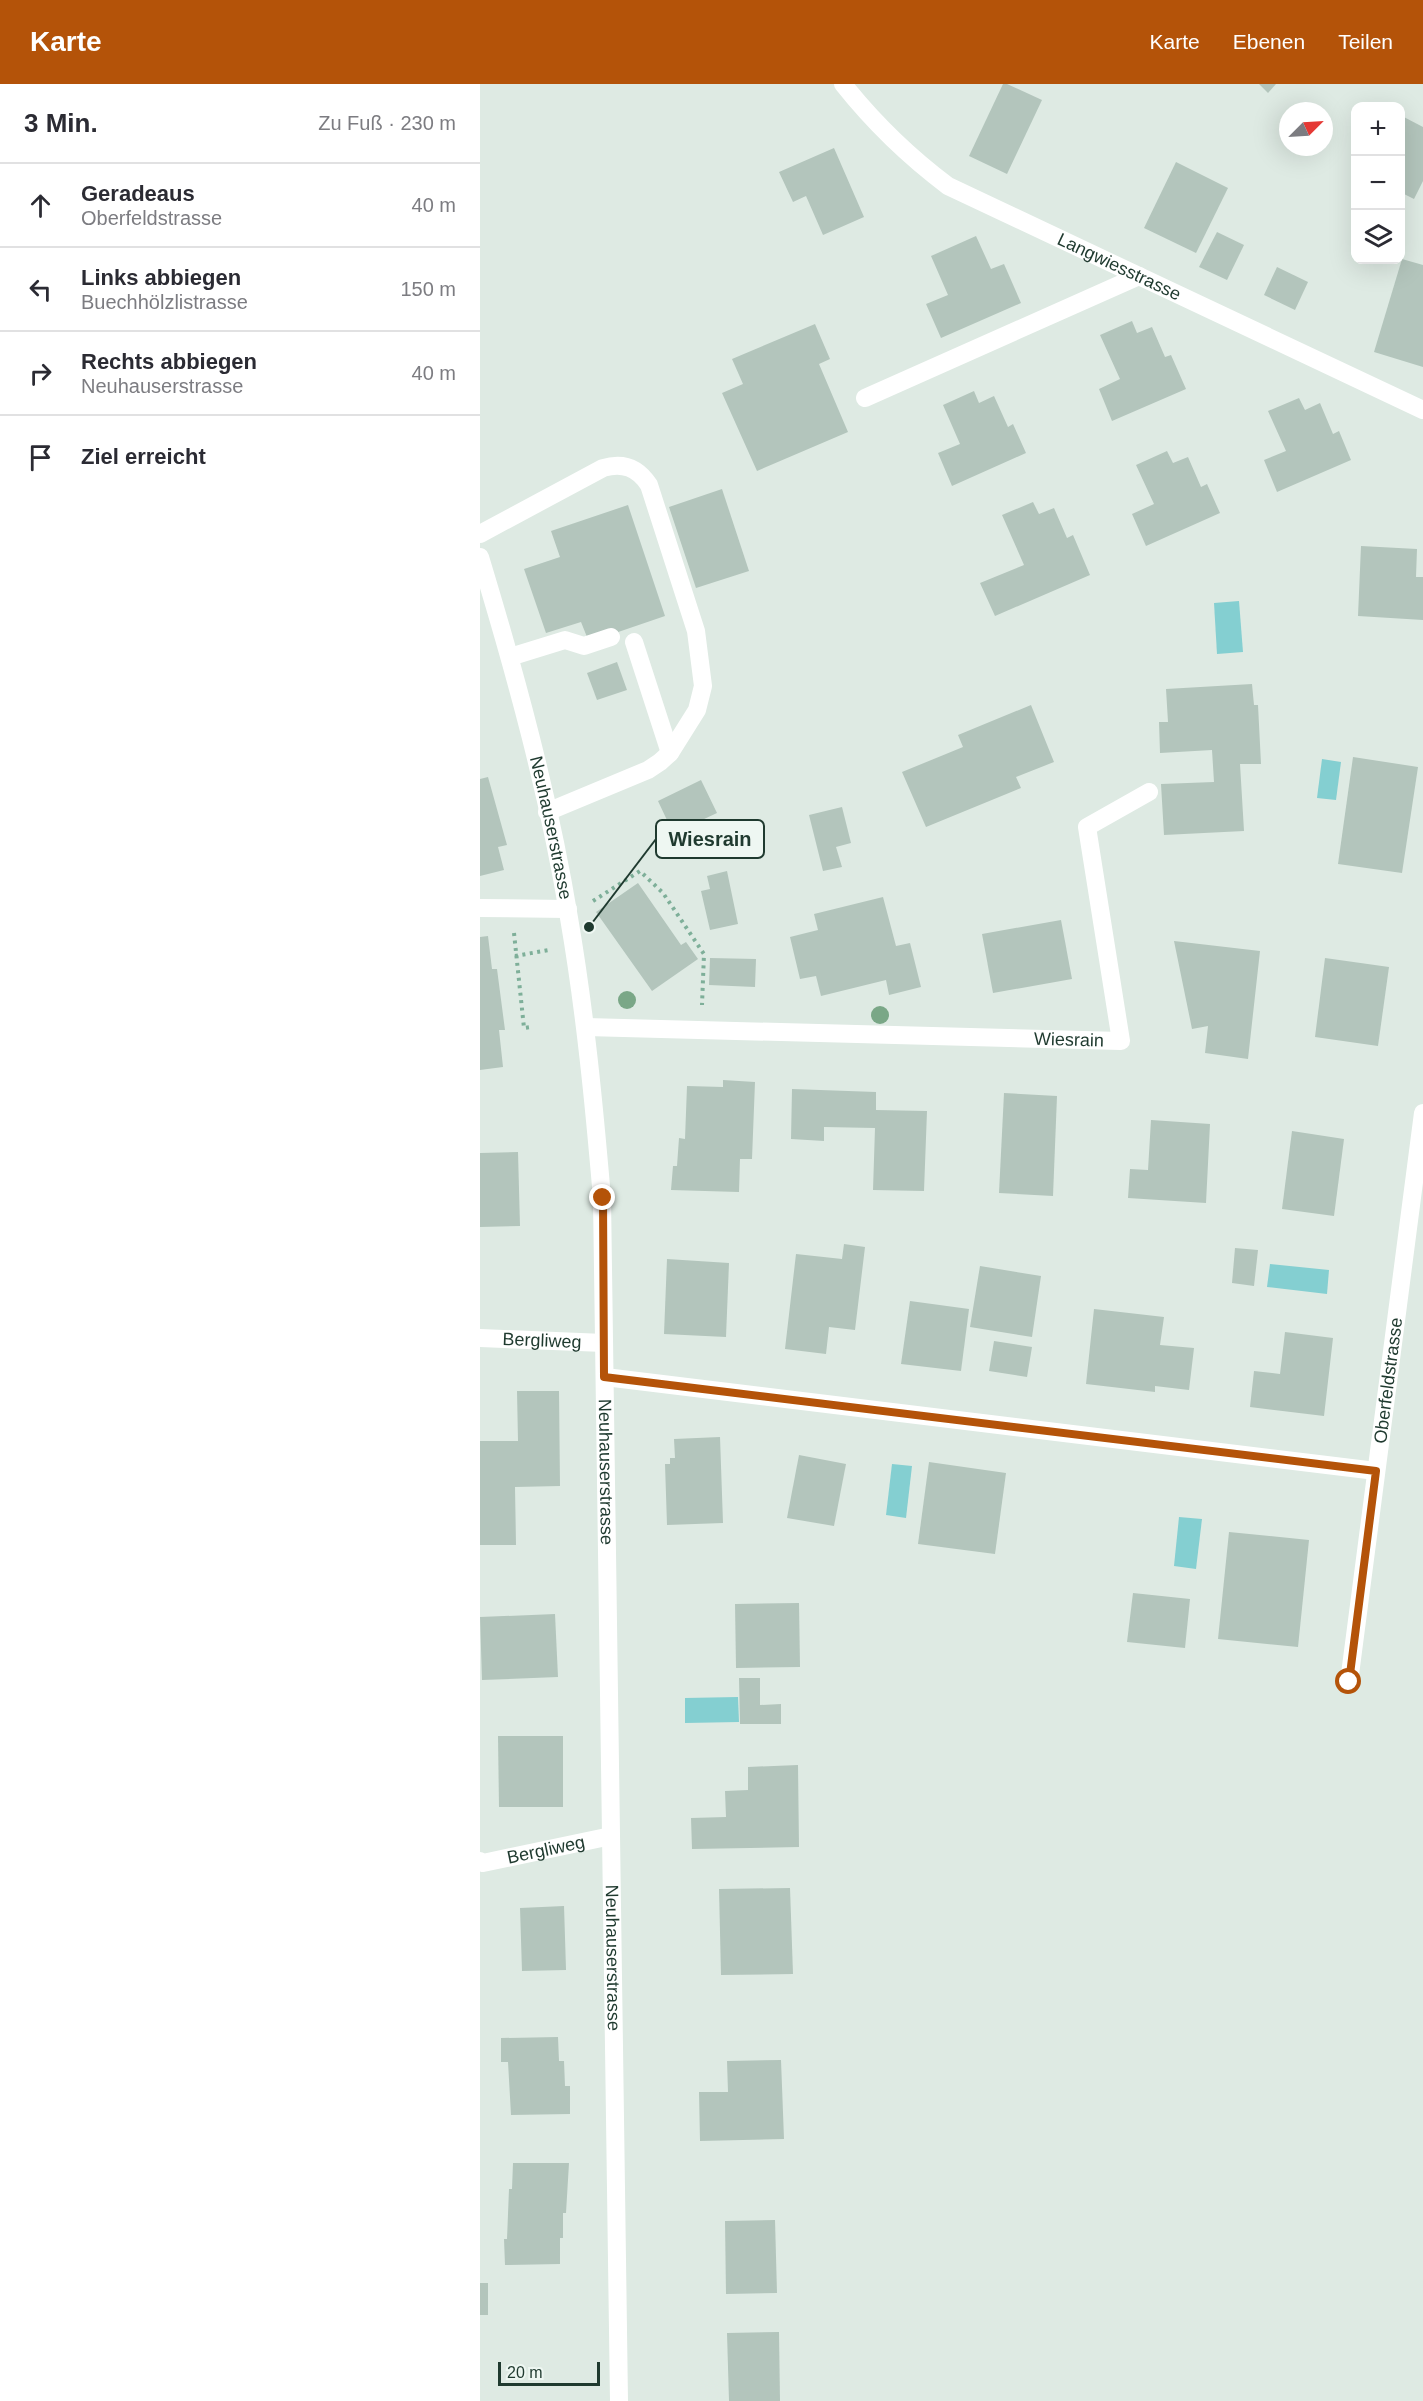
<!DOCTYPE html>
<html lang="de">
<head>
<meta charset="utf-8">
<style>
	:root { --surface:#fff; --page:#f2f2f3; --text:#2b2b33; --muted:#7c7c81; --line:#e1e1e2; --accent:#b45309 }
	body { margin:0; font-family:Helvetica,sans-serif; background:var(--page); color:var(--text) }
	.controls { position:absolute; right:18px; top:18px; display:grid; overflow:hidden; border-radius:12px; box-shadow:0 6px 24px #0002 }
	.controls button { width:54px; height:54px; display:grid; place-items:center; padding:0; border:0; border-bottom:2px solid var(--line); background:var(--surface); color:var(--text); font:30px sans-serif }
	.compass { position:absolute; left:799px; top:18px; width:54px; height:54px; border-radius:50%; background:var(--surface); box-shadow:0 6px 24px #0002; rotate:66deg }
	.scale { position:absolute; left:18px; bottom:15px; width:102px; box-sizing:border-box; padding-left:6px; border:3px solid #1f3a2f; border-top:0; font-size:16px; line-height:21px; white-space:nowrap; color:#1f3a2f; -webkit-text-stroke:4px #eef7f2; paint-order:stroke }
	.stop { position:absolute; width:18px; height:18px; margin:-14px; border:4px solid #b45309; border-radius:50%; background:#fff }
	.stop.end { background:#b45309; border-color:#fff; box-shadow:0 2px 6px #0008 }
	.list { margin:0; padding:0; list-style:none }
	h2 { display:flex; justify-content:space-between; align-items:center; height:78px; margin:0; padding:0 24px; font-size:26px }
	h2 small { font-size:20px; font-weight:400; color:var(--muted) }
	.list li { display:grid; grid-template-columns:39px 1fr auto; gap:18px; align-items:center; box-sizing:border-box; height:84px; padding:0 24px; border-top:2px solid var(--line) }
	.list b { display:block; font-size:22px; white-space:nowrap }
	.list p { margin:0; font-size:20px; white-space:nowrap; color:var(--muted) }
	.list em { font-size:20px; font-style:normal; color:var(--muted) }
	.icon { flex:none; width:33px; height:33px; fill:none; stroke:currentColor; stroke-width:2; stroke-linecap:round; stroke-linejoin:round }
	.map { position:relative; flex:none; width:943px; height:2317px; overflow:hidden }
	header { display:flex; align-items:center; gap:36px; box-sizing:border-box; height:84px; padding:0 30px; background:var(--accent); color:#fff }
	header strong { font-size:28px }
	nav { display:flex; gap:33px; margin-inline-start:auto; font-size:21px }
	main { display:flex }
	aside { flex:1; background:var(--surface) }
	.map>svg:first-child { display:block }
</style>
</head>
<body>
<header>
<strong>Karte</strong>
<nav><a>Karte</a><a>Ebenen</a><a>Teilen</a></nav>
</header>
<main>
<aside>
<h2>3 Min.<small>Zu Fuß · 230 m</small></h2>
<ul class="list">
<li><svg class="icon" aria-label="ahead" viewBox="0 0 24 24"><path d="M12 20V5M6 11l6-6 6 6"/></svg><div><b>Geradeaus</b><p>Oberfeldstrasse</p></div><em>40 m</em></li>
<li><svg class="icon" aria-label="left" viewBox="0 0 24 24"><path d="M17 20v-9H6M10 6l-5 5 5 5"/></svg><div><b>Links abbiegen</b><p>Buechhölzlistrasse</p></div><em>150 m</em></li>
<li><svg class="icon" aria-label="right" viewBox="0 0 24 24"><path d="M7 20v-9h11M14 6l5 5-5 5"/></svg><div><b>Rechts abbiegen</b><p>Neuhauserstrasse</p></div><em>40 m</em></li>
<li><svg class="icon" aria-label="arrive" viewBox="0 0 24 24"><path d="M6 21V4h12l-3 4 3 4H6"/></svg><div><b>Ziel erreicht</b></div></li>
</ul>
</aside>
<div class="map">
<svg width="943" height="2317" viewBox="0 0 943 2317">
	<rect width="100%" height="100%" fill="#deeae3"/>
	<g fill="#84cfd1">
		<path d="M 759,517 L 763,568 L 737,570 L 734,519 Z"/>
		<path d="M 842,675 L 861,678 L 856,716 L 837,714 Z"/>
		<path d="M 790,1180 L 849,1186 L 847,1210 L 787,1203 Z"/>
		<path d="M 412,1380 L 432,1382 L 426,1434 L 406,1431 Z"/>
		<path d="M 699,1433 L 722,1435 L 716,1485 L 694,1482 Z"/>
		<path d="M 258,1613 L 259,1638 L 205,1639 L 205,1614 Z"/>
	</g>
	<g fill="#b3c5bc">
		<path d="M 523,0 L 527,0 L 562,16 L 527,90 L 489,72 Z"/>
		<path d="M 779,0 L 796,0 L 788,9 Z"/>
		<path d="M 920,31 L 943,43 L 943,97 L 934,115 L 920,108 Z"/>
		<path d="M 354,64 L 384,133 L 343,151 L 326,112 L 313,118 L 299,88 Z"/>
		<path d="M 696,78 L 748,104 L 716,169 L 664,144 Z"/>
		<path d="M 737,148 L 764,161 L 747,196 L 719,183 Z"/>
		<path d="M 496,152 L 511,185 L 524,180 L 541,219 L 461,254 L 446,220 L 468,211 L 451,172 Z"/>
		<path d="M 922,175 L 943,181 L 943,283 L 894,268 Z"/>
		<path d="M 797,183 L 828,198 L 815,226 L 784,211 Z"/>
		<path d="M 652,237 L 657,249 L 672,243 L 685,273 L 691,271 L 706,305 L 632,337 L 619,305 L 640,295 L 620,251 Z"/>
		<path d="M 335,240 L 350,275 L 339,280 L 368,348 L 277,387 L 242,309 L 263,300 L 252,275 Z"/>
		<path d="M 494,307 L 499,319 L 514,312 L 528,343 L 533,340 L 546,369 L 472,402 L 458,369 L 480,360 L 463,321 Z"/>
		<path d="M 819,314 L 825,326 L 840,319 L 853,350 L 859,347 L 871,376 L 797,408 L 784,376 L 806,367 L 788,327 Z"/>
		<path d="M 687,367 L 693,379 L 708,373 L 721,403 L 727,400 L 740,429 L 666,462 L 652,430 L 674,420 L 656,381 Z"/>
		<path d="M 242,405 L 269,487 L 216,504 L 189,423 Z"/>
		<path d="M 553,418 L 559,430 L 574,424 L 587,454 L 593,451 L 610,491 L 515,532 L 500,499 L 544,481 L 522,431 Z"/>
		<path d="M 148,421 L 185,532 L 109,558 L 101,538 L 66,549 L 44,485 L 80,473 L 71,447 Z"/>
		<path d="M 881,462 L 937,465 L 936,493 L 943,493 L 943,536 L 878,532 Z"/>
		<path d="M 137,578 L 147,606 L 117,616 L 107,589 Z"/>
		<path d="M 772,600 L 774,621 L 778,621 L 781,680 L 760,680 L 764,747 L 684,751 L 681,700 L 734,698 L 732,666 L 680,669 L 679,638 L 688,638 L 686,605 Z"/>
		<path d="M 551,621 L 574,678 L 536,693 L 541,704 L 446,743 L 422,688 L 483,663 L 478,651 Z"/>
		<path d="M 873,673 L 938,683 L 922,789 L 858,780 Z"/>
		<path d="M 8,693 L 27,761 L 18,763 L 24,786 L 0,792 L 0,695 Z"/>
		<path d="M 221,696 L 237,729 L 222,736 L 227,745 L 215,751 L 211,743 L 194,751 L 178,717 Z"/>
		<path d="M 362,723 L 371,759 L 356,763 L 362,783 L 343,787 L 329,731 Z"/>
		<path d="M 247,787 L 258,840 L 230,846 L 221,807 L 230,805 L 227,792 Z"/>
		<path d="M 158,799 L 201,861 L 206,858 L 218,875 L 172,907 L 116,828 Z"/>
		<path d="M 403,813 L 416,862 L 430,859 L 441,903 L 409,911 L 406,896 L 341,912 L 336,892 L 320,895 L 310,853 L 338,846 L 334,830 Z"/>
		<path d="M 581,836 L 592,895 L 513,909 L 502,850 Z"/>
		<path d="M 8,852 L 12,885 L 17,885 L 25,946 L 19,946 L 23,983 L 0,986 L 0,853 Z"/>
		<path d="M 694,857 L 780,867 L 768,975 L 725,969 L 728,942 L 712,945 Z"/>
		<path d="M 230,874 L 276,875 L 275,903 L 229,901 Z"/>
		<path d="M 845,874 L 909,883 L 898,962 L 835,953 Z"/>
		<path d="M 243,996 L 275,998 L 272,1075 L 260,1075 L 259,1108 L 191,1106 L 193,1082 L 197,1082 L 199,1054 L 205,1055 L 207,1002 L 243,1003 Z"/>
		<path d="M 312,1005 L 396,1008 L 396,1026 L 447,1027 L 444,1107 L 393,1106 L 395,1044 L 344,1043 L 344,1057 L 311,1055 Z"/>
		<path d="M 524,1009 L 577,1012 L 573,1112 L 519,1109 Z"/>
		<path d="M 671,1036 L 730,1040 L 726,1119 L 648,1114 L 650,1085 L 668,1086 Z"/>
		<path d="M 812,1047 L 864,1055 L 854,1132 L 802,1125 Z"/>
		<path d="M 38,1068 L 40,1142 L 0,1143 L 0,1069 Z"/>
		<path d="M 364,1160 L 385,1163 L 375,1246 L 349,1243 L 346,1270 L 305,1265 L 316,1170 L 362,1175 Z"/>
		<path d="M 755,1164 L 778,1166 L 774,1202 L 752,1199 Z"/>
		<path d="M 187,1175 L 249,1179 L 246,1253 L 184,1250 Z"/>
		<path d="M 500,1182 L 561,1192 L 552,1253 L 490,1243 Z"/>
		<path d="M 430,1217 L 489,1225 L 481,1287 L 421,1280 Z"/>
		<path d="M 614,1225 L 684,1233 L 680,1261 L 714,1264 L 709,1306 L 675,1302 L 675,1308 L 606,1300 Z"/>
		<path d="M 805,1248 L 853,1254 L 844,1332 L 770,1323 L 774,1287 L 800,1290 Z"/>
		<path d="M 514,1257 L 552,1263 L 547,1293 L 509,1287 Z"/>
		<path d="M 37,1307 L 79,1307 L 80,1402 L 35,1403 L 36,1461 L 0,1461 L 0,1357 L 38,1357 Z"/>
		<path d="M 240,1353 L 243,1439 L 187,1441 L 185,1380 L 190,1380 L 190,1374 L 195,1374 L 194,1355 Z"/>
		<path d="M 319,1371 L 366,1380 L 354,1442 L 307,1434 Z"/>
		<path d="M 449,1378 L 526,1389 L 515,1470 L 438,1460 Z"/>
		<path d="M 749,1448 L 829,1456 L 818,1563 L 738,1555 Z"/>
		<path d="M 653,1509 L 710,1515 L 705,1564 L 647,1558 Z"/>
		<path d="M 319,1519 L 320,1583 L 256,1584 L 255,1520 Z"/>
		<path d="M 75,1530 L 78,1593 L 2,1596 L 0,1533 Z"/>
		<path d="M 259,1594 L 280,1594 L 280,1621 L 301,1620 L 301,1640 L 260,1640 Z"/>
		<path d="M 18,1652 L 83,1652 L 83,1723 L 19,1723 Z"/>
		<path d="M 318,1681 L 319,1763 L 212,1765 L 211,1734 L 246,1733 L 245,1707 L 268,1706 L 268,1683 Z"/>
		<path d="M 310,1804 L 313,1890 L 241,1891 L 239,1805 Z"/>
		<path d="M 84,1822 L 86,1886 L 42,1887 L 40,1824 Z"/>
		<path d="M 78,1953 L 79,1977 L 84,1977 L 85,2002 L 90,2002 L 90,2030 L 31,2031 L 28,1978 L 21,1978 L 21,1954 Z"/>
		<path d="M 301,1976 L 304,2055 L 220,2057 L 219,2008 L 248,2008 L 247,1977 Z"/>
		<path d="M 33,2079 L 89,2079 L 86,2129 L 83,2129 L 83,2154 L 80,2154 L 80,2180 L 25,2181 L 24,2155 L 27,2155 L 29,2105 L 32,2105 Z"/>
		<path d="M 295,2136 L 297,2209 L 246,2210 L 245,2137 Z"/>
		<rect x="0" y="2199" width="8" height="32"/>
		<path d="M 299,2248 L 300,2317 L 249,2317 L 247,2249 Z"/>
	</g>
	<g fill="none" stroke-linecap="round" stroke-linejoin="round">
		<g stroke="#7eaf99" stroke-width="4" stroke-dasharray="3 4.5" stroke-linecap="butt">
			<path d="M 113,817 L 160,787 L 183,809 L 224,870 L 222,921"/>
			<path d="M 34,849 L 44,944 L 51,943"/>
			<path d="M 35,872 L 69,866"/>
		</g>
		<g stroke="#fff" stroke-width="18">
			<path id="s1" d="M 363,0 C 394,39 428,72 468,102 L 943,326"/>
			<path d="M 385,314 L 659,192"/>
			<path d="M 0,450 L 123,384 C 143,378 158,384 169,401 L 216,547 L 223,602 L 217,626 L 190,669 L 180,678 L 168,686 L 67,728"/>
			<path id="s2" d="M 0,473 C 36,592 69,712 89,834 C 105,927 114,1020 122,1114 L 139,2317"/>
			<path d="M 154,558 L 190,669"/>
			<path d="M 30,573 L 85,556 L 104,562 L 131,553"/>
			<path d="M 0,824 L 88,825"/>
			<path id="s3" d="M 106,943 L 641,957 L 607,743 L 669,708"/>
			<path id="s4" d="M 0,1254 L 124,1259"/>
			<path d="M 125,1293 L 896,1387"/>
			<path id="s5" d="M 869,1598 L 943,1029"/>
			<path id="s6" d="M 0,1777 L 3,1779 L 131,1752"/>
		</g>
	</g>
	<g fill="#7aa787">
		<circle cx="219" cy="765" r="9"/>
		<circle cx="147" cy="916" r="9"/>
		<circle cx="400" cy="931" r="9"/>
	</g>
	<g fill="none" stroke-linecap="round" stroke-linejoin="round">
		<path stroke="#b45309" stroke-width="8" d="M 123,1114 L 124,1293 L 896,1387 L 869,1598"/>
	</g>
	<g text-anchor="middle" stroke-width="4.5" stroke-linejoin="round" paint-order="stroke">
		<g font-size="18" fill="#1f3a2f" stroke="#eef7f2">
			<text dy="6" stroke="none"><textPath href="#s1" startOffset="336">Langwiesstrasse</textPath></text>
			<text dy="6" stroke="none"><textPath href="#s2" startOffset="280">Neuhauserstrasse</textPath></text>
			<text dy="6" stroke="none"><textPath href="#s3" startOffset="483">Wiesrain</textPath></text>
			<text dy="6" stroke="none"><textPath href="#s4" startOffset="62">Bergliweg</textPath></text>
			<text dy="6" stroke="none"><textPath href="#s5" startOffset="304">Oberfeldstrasse</textPath></text>
			<text dy="6" stroke="none"><textPath href="#s2" startOffset="928">Neuhauserstrasse</textPath></text>
			<text dy="6" stroke="none"><textPath href="#s6" startOffset="68">Bergliweg</textPath></text>
			<text dy="6" stroke="none"><textPath href="#s2" startOffset="1414">Neuhauserstrasse</textPath></text>
		</g>
	</g>
	<path fill="none" stroke="#1f3a2f" stroke-width="2" d="M109 843L176 755"/>
	<circle fill="#1f3a2f" stroke="#eef7f2" stroke-width="2" cx="109" cy="843" r="6"/>
	<rect fill="#eef7f2" stroke="#1f3a2f" stroke-width="2" x="176" y="736" width="108" height="38" rx="6"/>
	<g font-size="20" text-anchor="middle" font-weight="bold" fill="#1f3a2f">
		<text x="230" y="762">Wiesrain</text>
	</g>
</svg>
<div class="controls">
<button>+</button>
<button>−</button>
<button><svg class="icon" aria-label="layers" viewBox="0 0 24 24"><path d="M12 4l9 5-9 5-9-5zM3 14l9 5 9-5"/></svg></button>
</div>
<svg class="compass" viewBox="-18 -18 36 36"><path d="M0-13l5 13h-10z" fill="#e53935"/><path d="M0 13l5-13h-10z" fill="#7c7c81"/></svg>
<div class="scale">20 m</div>
<div class="stop" style="left:869px;top:1598px"></div>
<div class="stop end" style="left:123px;top:1114px"></div>
</div>
</main>
</body>
</html>
